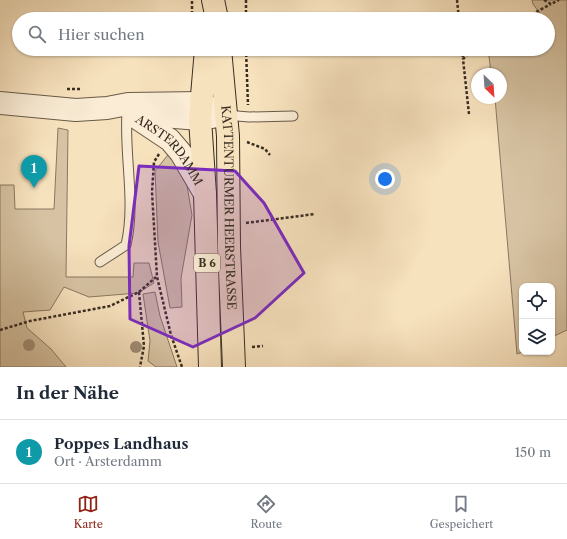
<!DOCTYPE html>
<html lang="de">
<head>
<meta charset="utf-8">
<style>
	:root { --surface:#fff; --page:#f2f2f3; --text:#1f2937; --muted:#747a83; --line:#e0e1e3; --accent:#8f2418 }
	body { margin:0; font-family:"Libre Caslon Text",serif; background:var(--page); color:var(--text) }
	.controls { position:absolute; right:12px; bottom:12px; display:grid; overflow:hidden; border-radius:8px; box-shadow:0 1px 3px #0004 }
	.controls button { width:36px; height:36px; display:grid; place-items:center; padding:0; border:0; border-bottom:1px solid var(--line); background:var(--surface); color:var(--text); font:20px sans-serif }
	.compass { position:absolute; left:471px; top:68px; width:36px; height:36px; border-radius:50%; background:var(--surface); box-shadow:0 1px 3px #0004; rotate:155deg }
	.you { position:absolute; left:385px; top:179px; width:14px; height:14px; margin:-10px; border:3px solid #fff; border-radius:50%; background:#1a73e8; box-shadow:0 0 0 6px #1a73e833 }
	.badge { display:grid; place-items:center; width:26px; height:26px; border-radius:50%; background:var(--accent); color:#fff; font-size:13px; font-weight:700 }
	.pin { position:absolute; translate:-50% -33px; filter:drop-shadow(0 1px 2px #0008) }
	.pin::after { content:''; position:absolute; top:21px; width:14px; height:12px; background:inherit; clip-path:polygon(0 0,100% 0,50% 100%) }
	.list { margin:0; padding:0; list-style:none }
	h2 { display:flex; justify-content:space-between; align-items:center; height:52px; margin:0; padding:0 16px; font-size:17px }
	h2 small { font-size:13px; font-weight:400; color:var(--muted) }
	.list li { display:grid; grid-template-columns:26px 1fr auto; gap:12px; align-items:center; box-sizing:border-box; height:64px; padding:0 16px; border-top:1px solid var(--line) }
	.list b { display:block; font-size:15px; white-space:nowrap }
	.list p { margin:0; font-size:13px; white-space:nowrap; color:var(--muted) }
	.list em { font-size:13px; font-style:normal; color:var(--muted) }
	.icon { flex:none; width:22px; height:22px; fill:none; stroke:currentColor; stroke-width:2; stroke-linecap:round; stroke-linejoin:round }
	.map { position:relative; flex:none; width:567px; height:367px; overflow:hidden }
	.search { position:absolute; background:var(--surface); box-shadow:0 1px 3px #0004; left:12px; right:12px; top:12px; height:44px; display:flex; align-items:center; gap:10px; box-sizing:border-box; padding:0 14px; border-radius:22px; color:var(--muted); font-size:15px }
	.sheet { height:116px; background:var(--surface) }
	nav { display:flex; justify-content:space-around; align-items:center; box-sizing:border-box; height:56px; border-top:1px solid var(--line); background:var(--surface); font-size:11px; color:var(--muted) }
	nav a { display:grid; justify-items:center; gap:2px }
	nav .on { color:var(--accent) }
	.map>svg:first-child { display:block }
</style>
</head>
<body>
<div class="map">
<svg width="567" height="367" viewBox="0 0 567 367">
	<rect width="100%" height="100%" fill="#f7e2be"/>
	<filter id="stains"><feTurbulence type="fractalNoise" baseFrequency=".005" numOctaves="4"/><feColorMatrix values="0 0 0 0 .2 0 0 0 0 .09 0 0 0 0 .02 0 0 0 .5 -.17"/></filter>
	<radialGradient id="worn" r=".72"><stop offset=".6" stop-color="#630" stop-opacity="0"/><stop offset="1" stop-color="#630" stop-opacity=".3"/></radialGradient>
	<g fill="#d7c3a3" stroke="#887862">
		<path d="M 532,0 L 567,0 L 567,330 L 552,337 L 552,286 L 522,286 L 522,352 L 517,354 L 495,98 L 501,98 L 501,74 L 491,74 L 489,56 L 502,49 L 548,49 L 548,19 L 544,19 L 533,4 Z"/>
		<path d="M 58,128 L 68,130 L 66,277 L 133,277 L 134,263 L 149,263 L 154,283 L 138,293 L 89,297 L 64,287 L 50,310 L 23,312 L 27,328 L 51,349 L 66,367 L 0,367 L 0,185 L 14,185 L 15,209 L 54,209 Z"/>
		<path d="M 171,151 L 185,174 L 192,215 L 181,278 L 182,307 L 170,308 L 158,242 L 155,171 Z"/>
		<path d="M 155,292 L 160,316 L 177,367 L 156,367 L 148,361 L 150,341 L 143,294 Z"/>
	</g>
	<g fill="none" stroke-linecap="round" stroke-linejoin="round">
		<g stroke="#685a48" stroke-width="11">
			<g id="service">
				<path d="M 226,115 L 249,117 L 293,116"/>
				<path d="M 100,262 L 126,245 C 136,202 124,156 127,112"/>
			</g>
		</g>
		<g stroke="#685a48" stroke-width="24">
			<g id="tertiary">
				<path d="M 0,103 L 76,110 L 107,108 L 128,104 L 200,103 L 226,115"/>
				<path d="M 149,115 L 200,119 L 218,116"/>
				<path id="s1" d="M 134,116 L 170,140 L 181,153 L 205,194"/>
			</g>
		</g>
		<g stroke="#382c21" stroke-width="24">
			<g id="primary">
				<path d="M 213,0 L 217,19"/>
				<path d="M 206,49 L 200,119 L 205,194 L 210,367"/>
				<path id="s2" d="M 220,49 L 228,136 L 229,247 L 234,367"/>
			</g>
		</g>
		<g stroke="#382c21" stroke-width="2.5" stroke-dasharray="3 2" stroke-linecap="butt">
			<path d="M 246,0 L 246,19"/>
			<path d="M 457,0 L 459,19"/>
			<path d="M 544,0 L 551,4 L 559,0"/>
			<path d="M 192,19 L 192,0"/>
			<path d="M 523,19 L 551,4"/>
			<path d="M 246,49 L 248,105"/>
			<path d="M 462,49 L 463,59"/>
			<path d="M 67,89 L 82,89"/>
			<path d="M 469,114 L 463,59 L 473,49"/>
			<path d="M 247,142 L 265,149 L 270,155"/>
			<path d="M 159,154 L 154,162 L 152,192 L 157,277 L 171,335 L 182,367"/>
			<path d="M 246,223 L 315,214"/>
			<path d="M 139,292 L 156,277"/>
			<path d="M 0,330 L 30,321 L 110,306 L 139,292 L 144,346 L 140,367"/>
			<path d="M 252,347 L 263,346"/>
		</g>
		<use href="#service" stroke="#faecd5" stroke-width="9"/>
		<use href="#tertiary" stroke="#faecd5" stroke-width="22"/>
		<use href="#primary" stroke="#f7e2be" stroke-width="22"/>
	</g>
	<g fill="#a08e76">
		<circle cx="29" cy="345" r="6"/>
		<circle cx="136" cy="347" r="6"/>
	</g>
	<path fill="#7b2cbf" fill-opacity="0.2" stroke="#7b2cbf" stroke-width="3" stroke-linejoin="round" d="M 139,166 L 235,171 L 264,203 L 304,273 L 255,318 L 193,347 L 130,319 L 129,246 Z"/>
	<g text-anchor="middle" stroke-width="3.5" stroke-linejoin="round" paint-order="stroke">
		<rect fill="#faecd5" stroke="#726657" stroke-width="1" x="194" y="254" width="26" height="18" rx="3"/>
		<g font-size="11" font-weight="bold" fill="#382c21">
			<text x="207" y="267">B 6</text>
		</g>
		<g font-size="12" fill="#382c21" stroke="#faecd5">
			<text dy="4" stroke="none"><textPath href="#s1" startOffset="50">ARSTERDAMM</textPath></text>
			<text dy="4" stroke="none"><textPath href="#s2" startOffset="159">KATTENTURMER HEERSTRASSE</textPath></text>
		</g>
	</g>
	<rect width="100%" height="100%" filter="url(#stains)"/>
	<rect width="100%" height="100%" fill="url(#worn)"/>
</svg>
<div class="controls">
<button><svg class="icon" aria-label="locate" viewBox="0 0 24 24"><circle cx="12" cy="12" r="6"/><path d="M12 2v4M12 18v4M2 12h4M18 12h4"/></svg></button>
<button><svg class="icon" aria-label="layers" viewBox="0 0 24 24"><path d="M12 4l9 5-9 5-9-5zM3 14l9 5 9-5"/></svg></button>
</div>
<svg class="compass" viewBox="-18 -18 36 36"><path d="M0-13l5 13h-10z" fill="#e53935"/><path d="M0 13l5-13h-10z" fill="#747a83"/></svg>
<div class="you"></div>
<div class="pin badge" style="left:34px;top:188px;background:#0f9aa8">1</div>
<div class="search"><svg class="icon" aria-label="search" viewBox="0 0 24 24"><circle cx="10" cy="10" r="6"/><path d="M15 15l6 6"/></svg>Hier suchen</div>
</div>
<section class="sheet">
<h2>In der Nähe<small></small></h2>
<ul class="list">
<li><span class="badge" style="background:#0f9aa8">1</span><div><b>Poppes Landhaus</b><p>Ort · Arsterdamm</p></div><em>150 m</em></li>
</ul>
</section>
<nav>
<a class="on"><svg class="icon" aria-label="map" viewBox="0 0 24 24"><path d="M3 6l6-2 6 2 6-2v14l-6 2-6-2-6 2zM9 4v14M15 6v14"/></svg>Karte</a>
<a><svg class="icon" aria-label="directions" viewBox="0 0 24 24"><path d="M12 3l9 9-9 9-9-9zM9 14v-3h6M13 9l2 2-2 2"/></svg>Route</a>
<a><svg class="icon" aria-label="saved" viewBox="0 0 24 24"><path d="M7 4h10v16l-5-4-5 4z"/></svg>Gespeichert</a>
</nav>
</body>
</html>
